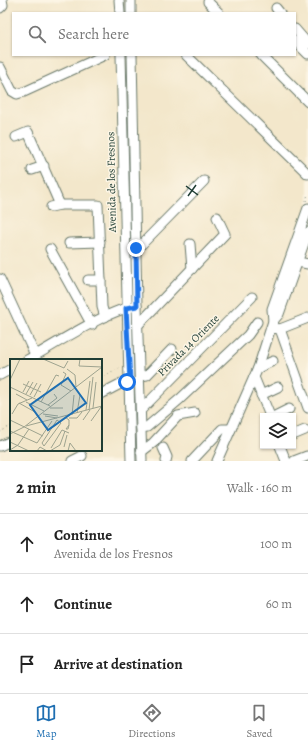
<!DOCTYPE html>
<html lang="en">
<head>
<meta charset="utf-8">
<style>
	:root { --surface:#fff; --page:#f2f2f2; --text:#222; --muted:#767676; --line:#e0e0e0; --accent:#1f6fb2 }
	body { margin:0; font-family:Alegreya,serif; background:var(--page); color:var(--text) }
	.controls { position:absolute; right:12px; bottom:12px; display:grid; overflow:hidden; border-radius:0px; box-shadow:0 1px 3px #0004 }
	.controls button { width:36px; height:36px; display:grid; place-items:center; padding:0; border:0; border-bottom:1px solid var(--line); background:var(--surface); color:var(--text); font:20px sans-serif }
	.stop { position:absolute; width:12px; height:12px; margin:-9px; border:3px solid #1a73e8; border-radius:50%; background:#fff }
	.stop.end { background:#1a73e8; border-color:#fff; box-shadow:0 1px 4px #0008 }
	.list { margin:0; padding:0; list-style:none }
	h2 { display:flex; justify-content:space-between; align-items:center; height:52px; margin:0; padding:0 16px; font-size:17px }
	h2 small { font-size:13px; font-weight:400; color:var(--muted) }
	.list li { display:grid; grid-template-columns:26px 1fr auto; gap:12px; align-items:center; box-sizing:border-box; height:60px; padding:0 16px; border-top:1px solid var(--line) }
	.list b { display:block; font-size:15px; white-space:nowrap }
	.list p { margin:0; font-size:13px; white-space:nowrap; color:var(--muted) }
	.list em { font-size:13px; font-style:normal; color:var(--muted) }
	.icon { flex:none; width:22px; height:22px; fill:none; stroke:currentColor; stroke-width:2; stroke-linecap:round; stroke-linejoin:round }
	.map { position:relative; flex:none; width:308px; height:461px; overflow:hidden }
	.search { position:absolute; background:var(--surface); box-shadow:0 1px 3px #0004; left:12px; right:12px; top:12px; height:44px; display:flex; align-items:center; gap:10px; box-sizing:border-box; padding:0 14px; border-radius:0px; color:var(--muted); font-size:15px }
	.sheet { height:232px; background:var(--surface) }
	nav { display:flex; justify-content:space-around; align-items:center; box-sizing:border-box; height:56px; border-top:1px solid var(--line); background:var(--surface); font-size:11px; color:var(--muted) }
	nav a { display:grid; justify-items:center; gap:2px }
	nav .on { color:var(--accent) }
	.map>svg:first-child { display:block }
</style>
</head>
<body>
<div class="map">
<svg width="308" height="461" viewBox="0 0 308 461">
	<rect width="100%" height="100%" fill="#fcf5e5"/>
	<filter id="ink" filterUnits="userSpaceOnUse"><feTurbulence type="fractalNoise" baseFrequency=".025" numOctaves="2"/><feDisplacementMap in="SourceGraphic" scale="8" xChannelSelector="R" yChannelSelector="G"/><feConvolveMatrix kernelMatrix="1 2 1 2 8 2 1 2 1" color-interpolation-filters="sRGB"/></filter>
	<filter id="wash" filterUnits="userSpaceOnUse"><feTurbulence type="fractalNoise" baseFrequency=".012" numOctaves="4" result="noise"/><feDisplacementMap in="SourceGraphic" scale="16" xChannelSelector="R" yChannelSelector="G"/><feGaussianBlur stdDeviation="0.9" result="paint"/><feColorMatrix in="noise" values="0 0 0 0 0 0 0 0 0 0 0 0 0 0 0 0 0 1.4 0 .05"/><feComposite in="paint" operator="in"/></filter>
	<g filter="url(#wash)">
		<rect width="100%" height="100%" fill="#f3e7cb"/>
	</g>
	<g filter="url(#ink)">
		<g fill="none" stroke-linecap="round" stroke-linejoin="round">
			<g stroke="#697869" stroke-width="11">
				<g id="minor">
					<path d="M 119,0 L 120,13"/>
					<path d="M 131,0 L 131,13"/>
					<path d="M 208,2 L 219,13"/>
					<path d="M 0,8 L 3,5 L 2,0"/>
					<path d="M 276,8 L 280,13"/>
					<path d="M 295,29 L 308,44"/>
					<path d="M 295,41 L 308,54"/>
					<path d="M 121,55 L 131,461"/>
					<path d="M 132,55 L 137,306"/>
					<path d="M 186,55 L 308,174"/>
					<path d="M 261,55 L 308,102"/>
					<path d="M 0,67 L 12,91 L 17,94 L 24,92 L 105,55"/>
					<path d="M 16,137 L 28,132 L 60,205"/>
					<path d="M 32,170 L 44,166"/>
					<path d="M 51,207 L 60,205 L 98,205 L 102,307 L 105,317"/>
					<path d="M 69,243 L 100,242"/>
					<path d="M 190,244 L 192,269"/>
					<path d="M 136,248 L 142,244 L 204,181"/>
					<path d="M 50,249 L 92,325"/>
					<path d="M 298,262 L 308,264"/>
					<path d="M 0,279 L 35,355"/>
					<path d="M 88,280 L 101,280"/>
					<path d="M 273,321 L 279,314 L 308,232"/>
					<path d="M 139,324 L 225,234 L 217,217"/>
					<path d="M 271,328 L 280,329 L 308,408"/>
					<path d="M 280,329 L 308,318"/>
					<path d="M 27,360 C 53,346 110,308 137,306 L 142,461"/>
					<path d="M 258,368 L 273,361"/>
					<path d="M 0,375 L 11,369"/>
					<path d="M 140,376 L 147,375 L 172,349"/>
					<path d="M 254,377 L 270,416"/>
					<path d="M 101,394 L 124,382 L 130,381"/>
					<path d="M 261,395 L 278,387"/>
					<path d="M 141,410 L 252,297"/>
					<path d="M 275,416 L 289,409"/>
					<path d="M 141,428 L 147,427 L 180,399 L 248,335 L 257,322"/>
					<path d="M 293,435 L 305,430"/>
					<path d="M 0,446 L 11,441"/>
					<path d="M 280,446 L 286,461"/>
					<path d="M 163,448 L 167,457 L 166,461"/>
					<path d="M 141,452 L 153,443 L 178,416 L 195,413"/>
					<path d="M 72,461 L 82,456"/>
					<path d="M 192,461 L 222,429 L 231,429"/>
					<path d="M 217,461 L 258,368 L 273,321 L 272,309 L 308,208"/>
					<path d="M 294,461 L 307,456"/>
				</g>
			</g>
			<g stroke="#697869" stroke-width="1" stroke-dasharray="1 3" stroke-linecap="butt">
				<path d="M 306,201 L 308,194"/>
				<path d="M 101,378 L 122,367"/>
				<path d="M 0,432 L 11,426"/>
			</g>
			<use href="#minor" stroke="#fff" stroke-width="9"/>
		</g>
	</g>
	<g fill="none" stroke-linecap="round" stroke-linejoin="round" filter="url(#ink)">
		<path stroke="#1a73e8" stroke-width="5" d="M 127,382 L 130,381 L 126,308 L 137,306 L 136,248"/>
	</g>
	<path fill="none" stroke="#1f3d34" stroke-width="1.5" d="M 186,186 L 198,195M 188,196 L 196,185"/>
	<g text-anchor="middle" stroke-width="3" stroke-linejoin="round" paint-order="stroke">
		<g font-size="11" fill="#1f3d34" stroke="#fcf5e5">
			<text transform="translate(111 182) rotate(-91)" y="4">Avenida de los Fresnos</text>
			<text transform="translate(188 345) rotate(-45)" y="4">Privada 14 Oriente</text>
		</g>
	</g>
	<g transform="translate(10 359)">
		<rect width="92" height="92" fill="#f3e7cb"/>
		<path fill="none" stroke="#9ea38f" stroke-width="1" d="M 33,0 L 54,9 L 58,2M 70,0 L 69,7 L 92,8M 57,10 L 65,16 L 66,28M 53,13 L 56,15 L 51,26 L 61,32M 0,21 L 10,0M 13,25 L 31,33M 0,28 L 40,47M 13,33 L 19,22M 6,35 L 17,41M 16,35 L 23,23M 20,36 L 27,24M 24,38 L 31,25M 16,43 L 34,52M 31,43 L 46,16 L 49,17M 9,44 L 25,53M 38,46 L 47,39 L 44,35M 92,47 L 92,30M 40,49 L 53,49M 83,49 L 86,23M 76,51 L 80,22M 79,51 L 83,18M 67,54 L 70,36M 2,55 L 8,45 L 22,39M 33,55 L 48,57M 62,56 L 64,36M 35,57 L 47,59M 55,58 L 59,61 L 59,66 L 58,70 L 56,70 L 59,66M 59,59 L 67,59 L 72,53M 0,61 L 33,77M 47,61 L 32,84 L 34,87 L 51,64 L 47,61M 73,61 L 80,51M 81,62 L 91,48M 16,67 L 92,47M 0,72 L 27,84 L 42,62M 0,75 L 14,68 L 92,8M 0,83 L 19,92M 54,88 L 57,76M 41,89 L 52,71 L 59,74M 0,91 L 8,86 L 19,70M 27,92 L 30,88 L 37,92M 40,92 L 50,86 L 55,72M 58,92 L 60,84 L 66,92"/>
		<path fill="#1f6fb2" fill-opacity="0.15" stroke="#1f6fb2" stroke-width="2" d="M 58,19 L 76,44 L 38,71 L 20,46 Z"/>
		<rect width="92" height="92" fill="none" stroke="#1f3d34" stroke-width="2"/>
	</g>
</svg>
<div class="controls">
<button><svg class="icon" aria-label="layers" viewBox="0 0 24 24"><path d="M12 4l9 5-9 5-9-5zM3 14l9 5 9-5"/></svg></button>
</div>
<div class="stop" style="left:127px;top:382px"></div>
<div class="stop end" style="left:136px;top:248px"></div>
<div class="search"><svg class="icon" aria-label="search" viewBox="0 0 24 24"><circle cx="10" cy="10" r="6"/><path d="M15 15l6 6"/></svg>Search here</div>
</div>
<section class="sheet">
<h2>2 min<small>Walk · 160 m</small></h2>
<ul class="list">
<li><svg class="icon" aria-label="ahead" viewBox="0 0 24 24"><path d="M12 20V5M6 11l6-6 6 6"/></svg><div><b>Continue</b><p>Avenida de los Fresnos</p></div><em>100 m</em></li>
<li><svg class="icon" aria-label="ahead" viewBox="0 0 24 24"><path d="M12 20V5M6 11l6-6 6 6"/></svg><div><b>Continue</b></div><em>60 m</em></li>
<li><svg class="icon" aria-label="arrive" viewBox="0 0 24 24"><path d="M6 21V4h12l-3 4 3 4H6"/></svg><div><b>Arrive at destination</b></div></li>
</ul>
</section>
<nav>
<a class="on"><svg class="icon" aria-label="map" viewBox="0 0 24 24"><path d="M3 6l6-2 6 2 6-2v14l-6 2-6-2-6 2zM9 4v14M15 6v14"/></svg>Map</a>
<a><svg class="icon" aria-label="directions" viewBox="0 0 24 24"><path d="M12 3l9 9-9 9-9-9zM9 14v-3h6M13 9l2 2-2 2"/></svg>Directions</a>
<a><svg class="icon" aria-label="saved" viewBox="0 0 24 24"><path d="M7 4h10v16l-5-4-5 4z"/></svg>Saved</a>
</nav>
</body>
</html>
